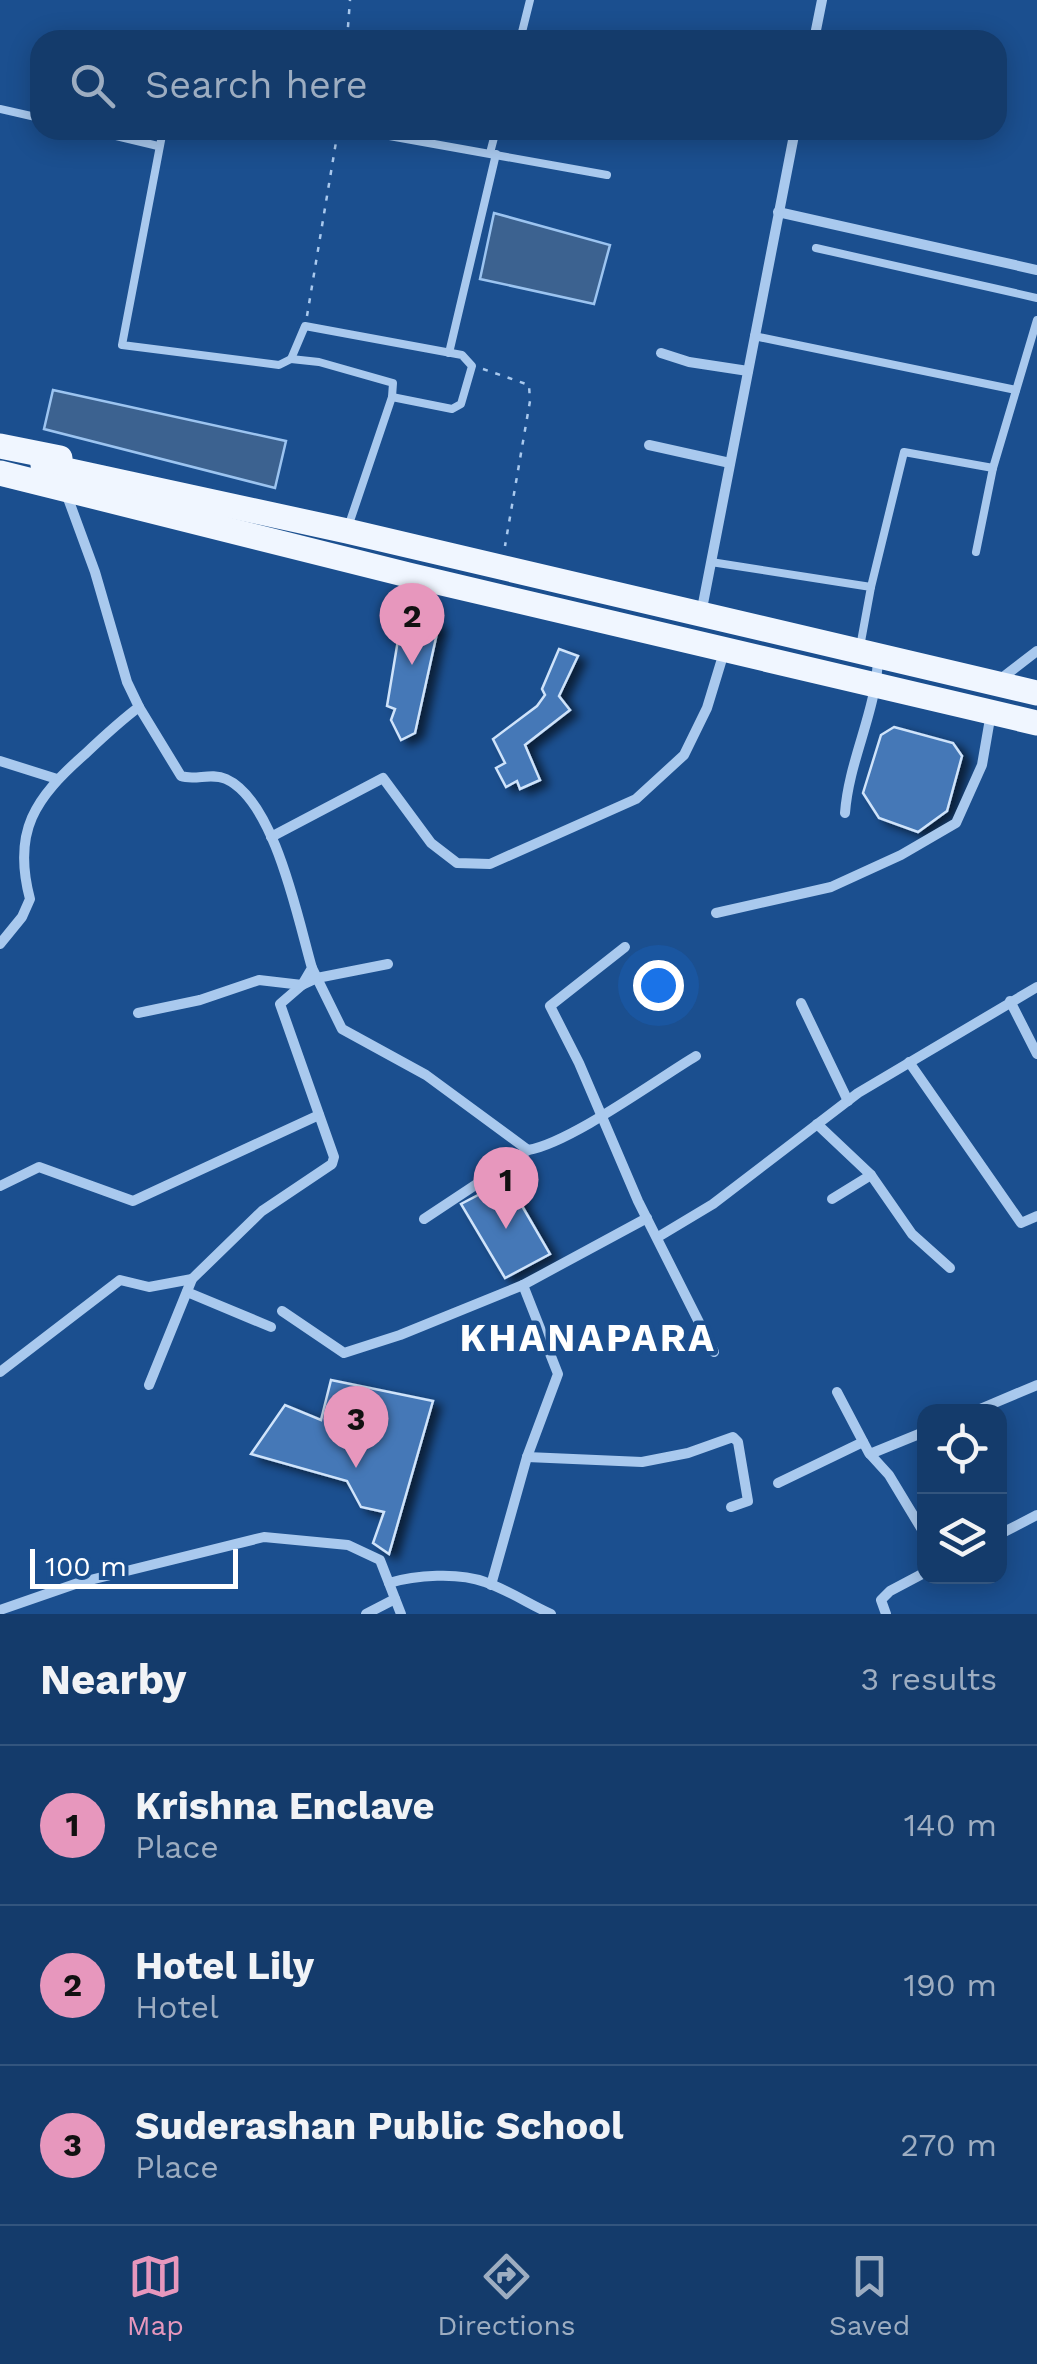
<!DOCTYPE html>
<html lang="en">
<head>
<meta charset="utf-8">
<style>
	:root { --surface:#143b6b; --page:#1d4271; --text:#f1f3f6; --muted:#9dadc1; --line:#33557e; --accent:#e797bd }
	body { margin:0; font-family:"Work Sans",sans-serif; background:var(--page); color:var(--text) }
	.controls { position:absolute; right:30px; bottom:30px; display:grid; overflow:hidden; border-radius:20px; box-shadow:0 5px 25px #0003 }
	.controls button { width:90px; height:90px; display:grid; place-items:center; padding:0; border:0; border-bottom:2px solid var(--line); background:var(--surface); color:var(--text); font:50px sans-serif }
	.scale { position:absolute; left:30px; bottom:25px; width:208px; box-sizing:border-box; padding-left:10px; border:5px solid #fff; border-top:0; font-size:28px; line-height:35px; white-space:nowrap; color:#fff; -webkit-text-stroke:8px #1b4f8f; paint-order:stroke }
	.you { position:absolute; left:658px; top:985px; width:35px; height:35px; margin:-25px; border:8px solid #fff; border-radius:50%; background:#1a73e8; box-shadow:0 0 0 15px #1a73e833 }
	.badge { display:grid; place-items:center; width:65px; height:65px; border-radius:50%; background:var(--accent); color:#111; font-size:32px; font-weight:700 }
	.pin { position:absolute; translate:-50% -82px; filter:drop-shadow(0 2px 5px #0008) }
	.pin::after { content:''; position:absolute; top:52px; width:35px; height:30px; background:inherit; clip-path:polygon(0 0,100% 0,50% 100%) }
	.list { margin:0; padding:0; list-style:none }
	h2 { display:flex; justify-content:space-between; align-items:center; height:130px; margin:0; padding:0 40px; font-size:42px }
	h2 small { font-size:32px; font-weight:400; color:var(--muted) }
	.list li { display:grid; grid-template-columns:65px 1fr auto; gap:30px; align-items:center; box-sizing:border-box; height:160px; padding:0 40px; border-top:2px solid var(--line) }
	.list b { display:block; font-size:38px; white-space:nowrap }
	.list p { margin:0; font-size:32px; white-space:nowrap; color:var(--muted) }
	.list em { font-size:32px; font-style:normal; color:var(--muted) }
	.icon { flex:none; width:55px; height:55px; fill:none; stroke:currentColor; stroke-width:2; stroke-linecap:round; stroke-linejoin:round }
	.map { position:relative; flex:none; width:1037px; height:1614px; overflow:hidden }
	.search { position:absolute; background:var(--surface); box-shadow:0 5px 25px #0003; left:30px; right:30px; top:30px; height:110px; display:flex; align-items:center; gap:25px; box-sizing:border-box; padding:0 35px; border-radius:30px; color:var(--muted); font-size:38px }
	.sheet { height:610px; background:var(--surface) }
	nav { display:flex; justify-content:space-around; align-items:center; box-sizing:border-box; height:140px; border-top:2px solid var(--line); background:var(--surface); font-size:28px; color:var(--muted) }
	nav a { display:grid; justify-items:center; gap:5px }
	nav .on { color:var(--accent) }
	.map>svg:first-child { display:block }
</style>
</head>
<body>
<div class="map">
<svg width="1037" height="1614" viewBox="0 0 1037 1614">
	<defs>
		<filter id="shadow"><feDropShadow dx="8" dy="5" stdDeviation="5" flood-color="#0009"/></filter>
	</defs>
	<rect width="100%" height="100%" fill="#1b4f8f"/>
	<g fill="#3c6290" stroke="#9cc4f0" stroke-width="2.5">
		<path d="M 494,213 L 610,245 L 594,304 L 480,279 Z"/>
		<path d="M 53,390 L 286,441 L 275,488 L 44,429 Z"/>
	</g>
	<g fill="#4478b7" stroke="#cfe3fa" stroke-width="2.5" filter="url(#shadow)">
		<path d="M 402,616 L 439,624 L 415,733 L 401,740 L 391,720 L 395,709 L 387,706 Z"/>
		<path d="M 559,649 L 578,656 L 559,696 L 570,710 L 525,745 L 540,780 L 520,789 L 517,781 L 506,787 L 496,768 L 505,763 L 493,739 L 537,706 L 545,695 L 542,689 Z"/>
		<path d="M 894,727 L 953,743 L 962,756 L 947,811 L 918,832 L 879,818 L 863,793 L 881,735 Z"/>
		<path d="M 507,1180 L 550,1254 L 505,1278 L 461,1204 Z"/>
		<path d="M 331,1380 L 433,1401 L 389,1554 L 373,1543 L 384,1512 L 361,1507 L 347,1481 L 251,1454 L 285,1405 L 321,1420 Z"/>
	</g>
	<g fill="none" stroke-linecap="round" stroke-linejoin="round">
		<g stroke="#a9c9ee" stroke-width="2.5" stroke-dasharray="5 8" stroke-linecap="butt">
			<path d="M 347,40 L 350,0"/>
			<path d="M 307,316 L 338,130"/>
			<path d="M 483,369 L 529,385 L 530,401 L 505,546"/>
		</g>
		<g stroke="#a9c9ee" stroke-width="8">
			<path d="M 520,40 L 530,0"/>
			<path d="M 0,109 L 40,118"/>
			<path d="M 91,130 L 158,146"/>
			<path d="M 163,130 L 122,345 L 279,365 L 291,359 L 305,326 L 462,355 L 472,366 L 461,404 L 452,409 L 392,397 L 348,527"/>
			<path d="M 356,130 L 607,175"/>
			<path d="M 490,153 L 496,130"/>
			<path d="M 816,248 L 1037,298"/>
			<path d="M 754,336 L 1016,390"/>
			<path d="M 449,353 L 496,154"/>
			<path d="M 291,359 L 319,362 L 393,383 L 392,397"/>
			<path d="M 976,552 L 993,468"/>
			<path d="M 711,562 L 871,587 L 860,647"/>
			<path d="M 871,587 L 904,452 L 993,468 L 1037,320"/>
		</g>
		<g stroke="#a9c9ee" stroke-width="10">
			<path d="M 814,40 L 822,0"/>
			<path d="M 778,212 L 1037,270"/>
			<path d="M 661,353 L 689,362 L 748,371"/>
			<path d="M 649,445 L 730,463"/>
			<path d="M 701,614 L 795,130"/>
			<path d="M 998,681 L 1037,651"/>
			<path d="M 139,707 L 181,776 C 195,781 211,772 226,779 C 275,801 298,920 312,968 L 302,985 L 280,1004 L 334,1157 L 332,1164 L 262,1211 L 192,1279 L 149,1385"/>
			<path d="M 0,761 L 57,779"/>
			<path d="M 845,813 C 849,759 877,711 878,657"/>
			<path d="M 271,837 L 383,778 L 431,843 L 457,863 L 490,864 L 636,799 L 684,755 L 707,708 L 725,649"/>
			<path d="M 716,913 L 831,887 L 901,855 L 956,823 L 982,765 L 991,713"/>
			<path d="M 0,944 L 22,917 L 30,899 C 12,831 35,798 85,754 C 102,738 120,721 139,707 L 127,682 L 95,572 L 66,493"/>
			<path d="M 625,947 L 550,1006 L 579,1063 L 638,1201 L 714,1352"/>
			<path d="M 312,968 L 342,1029 L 426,1075 L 528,1150"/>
			<path d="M 1010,1001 L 1037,1054"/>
			<path d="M 801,1003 L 848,1101"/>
			<path d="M 138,1013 L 200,1000 L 259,980 L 302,985 L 317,978 L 388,964"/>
			<path d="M 909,1062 L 1021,1223 L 1037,1216"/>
			<path d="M 817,1124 L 871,1175 L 912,1234 L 950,1268"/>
			<path d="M 0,1186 L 39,1167 L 133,1201 L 319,1115"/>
			<path d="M 832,1199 L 871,1175"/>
			<path d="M 424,1219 L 528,1150 C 570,1143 656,1080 696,1056"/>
			<path d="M 658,1237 L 713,1204 L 858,1093 L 1037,987"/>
			<path d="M 187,1292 L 271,1327"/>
			<path d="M 282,1311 L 344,1353 L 400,1335 L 523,1285 L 647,1218"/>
			<path d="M 0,1372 L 120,1280 L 149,1287 L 192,1279"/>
			<path d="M 837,1392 L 869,1453 L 889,1475 L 924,1533"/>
			<path d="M 973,1412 L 1037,1385"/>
			<path d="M 870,1454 L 924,1432"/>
			<path d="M 527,1457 L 642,1462 L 688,1453 L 733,1437 L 738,1442 L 748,1501 L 731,1507"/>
			<path d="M 778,1483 L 863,1442"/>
			<path d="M 1000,1534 L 1037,1515"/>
			<path d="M 389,1583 C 415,1575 459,1572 485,1582 C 508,1590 529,1604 551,1614"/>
			<path d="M 491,1585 L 527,1457 L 558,1374 L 523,1285"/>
			<path d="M 0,1610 L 78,1583 L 264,1537 L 348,1545 L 380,1560 L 401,1614"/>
			<path d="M 366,1614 L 395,1599"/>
			<path d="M 886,1614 L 881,1600 L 890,1591 L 924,1573"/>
		</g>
		<g stroke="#f0f6ff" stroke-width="25">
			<path d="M 0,446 L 60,458"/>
			<path d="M 43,465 L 347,531 L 1037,693"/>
			<path d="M 0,473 L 408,575 L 1037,723"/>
		</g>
	</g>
	<g text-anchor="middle" stroke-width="9" stroke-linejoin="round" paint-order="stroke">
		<g font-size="38" font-weight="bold" letter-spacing="2.5" fill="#fff" stroke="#1b4f8f">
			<text x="588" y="1351">KHANAPARA</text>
		</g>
	</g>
</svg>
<div class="controls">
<button><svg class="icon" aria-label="locate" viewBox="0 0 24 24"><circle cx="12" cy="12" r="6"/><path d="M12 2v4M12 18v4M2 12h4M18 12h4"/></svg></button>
<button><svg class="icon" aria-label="layers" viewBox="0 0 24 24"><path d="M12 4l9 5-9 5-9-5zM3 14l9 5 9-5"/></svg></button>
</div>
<div class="scale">100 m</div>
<div class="you"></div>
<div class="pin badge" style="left:506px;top:1229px">1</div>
<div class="pin badge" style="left:412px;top:665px">2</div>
<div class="pin badge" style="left:356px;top:1468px">3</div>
<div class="search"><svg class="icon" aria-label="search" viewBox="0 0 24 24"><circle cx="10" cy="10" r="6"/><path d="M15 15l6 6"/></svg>Search here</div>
</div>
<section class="sheet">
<h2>Nearby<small>3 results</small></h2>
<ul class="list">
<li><span class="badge">1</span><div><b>Krishna Enclave</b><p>Place</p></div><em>140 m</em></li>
<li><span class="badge">2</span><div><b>Hotel Lily</b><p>Hotel</p></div><em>190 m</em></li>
<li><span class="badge">3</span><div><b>Suderashan Public School</b><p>Place</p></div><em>270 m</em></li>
</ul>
</section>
<nav>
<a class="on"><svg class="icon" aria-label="map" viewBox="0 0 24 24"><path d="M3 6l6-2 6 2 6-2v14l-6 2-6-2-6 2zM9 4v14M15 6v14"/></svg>Map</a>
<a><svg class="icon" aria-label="directions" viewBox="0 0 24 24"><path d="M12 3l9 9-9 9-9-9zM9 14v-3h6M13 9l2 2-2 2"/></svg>Directions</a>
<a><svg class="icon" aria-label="saved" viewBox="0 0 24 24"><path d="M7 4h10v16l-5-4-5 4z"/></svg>Saved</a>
</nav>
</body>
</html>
